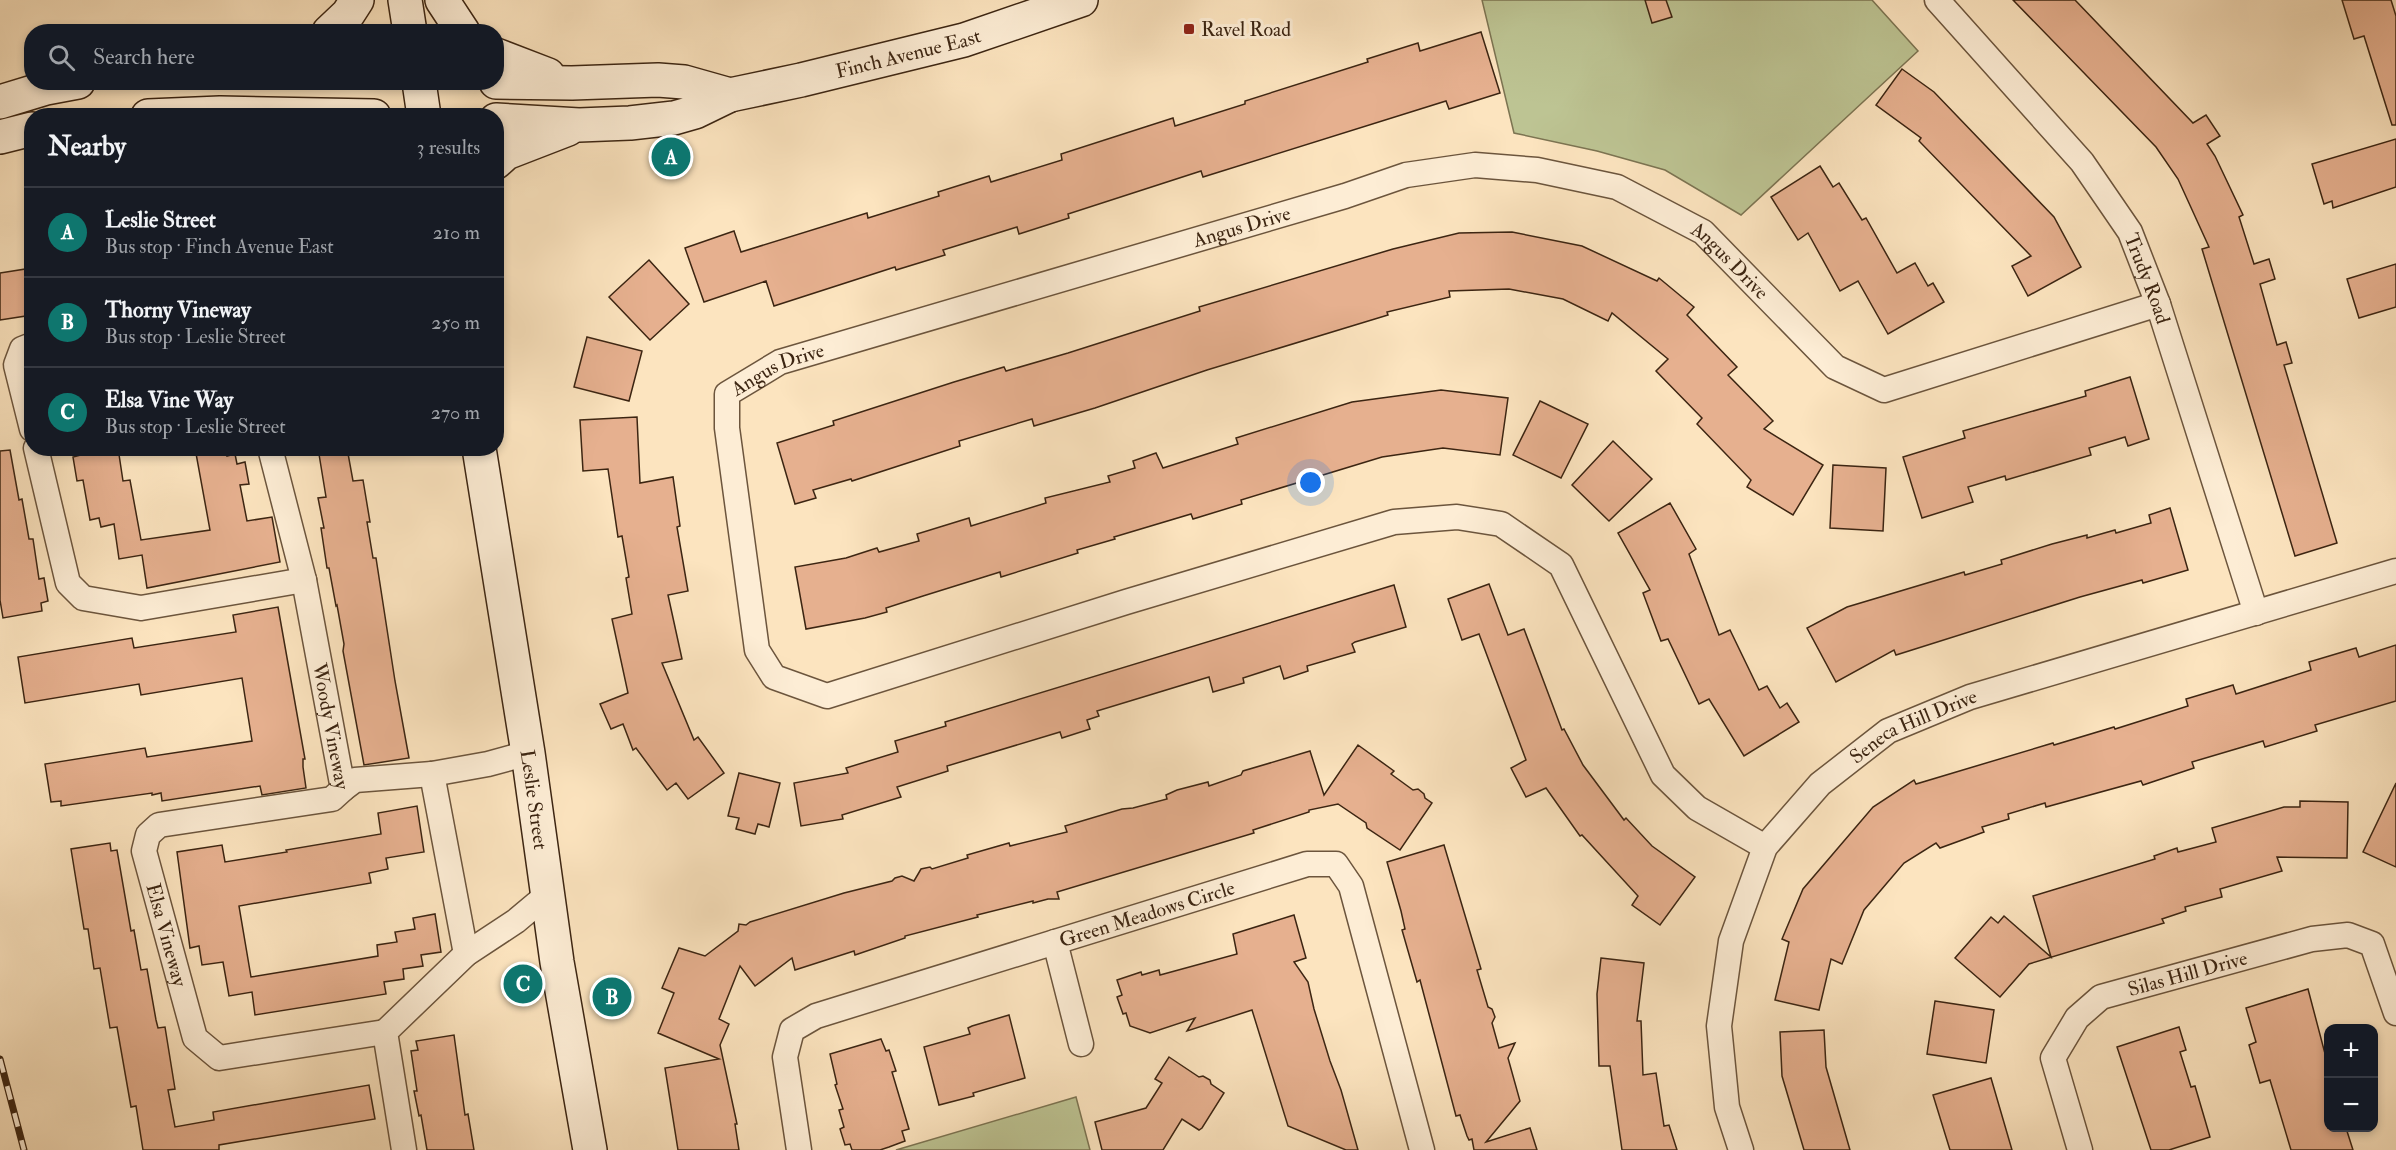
<!DOCTYPE html>
<html lang="en">
<head>
<meta charset="utf-8">
<style>
	:root { --surface:#171b24; --page:#242831; --text:#f1f3f6; --muted:#9ea1a6; --line:#363941; --accent:#0f766e }
	body { margin:0; font-family:"IM FELL Double Pica",serif; background:var(--page); color:var(--text) }
	.controls { position:absolute; right:18px; bottom:18px; display:grid; overflow:hidden; border-radius:12px; box-shadow:0 3px 9px #0003 }
	.controls button { width:54px; height:54px; display:grid; place-items:center; padding:0; border:0; border-bottom:2px solid var(--line); background:var(--surface); color:var(--text); font:30px sans-serif }
	.you { position:absolute; left:1311px; top:483px; width:21px; height:21px; margin:-15px; border:4px solid #fff; border-radius:50%; background:#1a73e8; box-shadow:0 0 0 9px #1a73e833 }
	.badge { display:grid; place-items:center; width:39px; height:39px; border-radius:50%; background:var(--accent); color:#fff; font-size:20px; font-weight:700 }
	.pin { position:absolute; translate:-50% -50%; border:3px solid #fff; box-shadow:0 2px 6px #0006 }
	.list { margin:0; padding:0; list-style:none }
	h2 { display:flex; justify-content:space-between; align-items:center; height:78px; margin:0; padding:0 24px; font-size:26px }
	h2 small { font-size:20px; font-weight:400; color:var(--muted) }
	.list li { display:grid; grid-template-columns:39px 1fr auto; gap:18px; align-items:center; box-sizing:border-box; height:90px; padding:0 24px; border-top:2px solid var(--line) }
	.list b { display:block; font-size:22px; white-space:nowrap }
	.list p { margin:0; font-size:20px; white-space:nowrap; color:var(--muted) }
	.list em { font-size:20px; font-style:normal; color:var(--muted) }
	.icon { flex:none; width:33px; height:33px; fill:none; stroke:currentColor; stroke-width:2; stroke-linecap:round; stroke-linejoin:round }
	.map { position:relative; flex:none; width:2396px; height:1150px; overflow:hidden }
	.search { position:absolute; background:var(--surface); box-shadow:0 3px 9px #0003; left:24px; top:24px; width:480px; height:66px; display:flex; align-items:center; gap:15px; box-sizing:border-box; padding:0 21px; border-radius:24px; color:var(--muted); font-size:22px }
	.panel { position:absolute; background:var(--surface); box-shadow:0 3px 9px #0003; left:24px; top:108px; width:480px; height:348px; border-radius:24px }
	.map>svg:first-child { display:block }
</style>
</head>
<body>
<div class="map">
<svg width="2396" height="1150" viewBox="0 0 2396 1150">
	<rect width="100%" height="100%" fill="#fce4bf"/>
	<filter id="stains"><feTurbulence type="fractalNoise" baseFrequency=".00333" numOctaves="4"/><feColorMatrix values="0 0 0 0 .2 0 0 0 0 .09 0 0 0 0 .02 0 0 0 .5 -.17"/></filter>
	<radialGradient id="worn" r=".72"><stop offset=".6" stop-color="#630" stop-opacity="0"/><stop offset="1" stop-color="#630" stop-opacity=".3"/></radialGradient>
	<g fill="#bdc493" stroke="#7c7452" stroke-width="1.5">
		<path d="M 1482,0 L 1872,0 L 1918,51 L 1741,215 L 1665,170 L 1597,151 L 1514,133 Z"/>
		<path d="M 1076,1097 L 1090,1150 L 896,1150 Z"/>
	</g>
	<g fill="#e6b08f" stroke="#3c2512" stroke-width="1.5">
		<path d="M 1645,0 L 1666,0 L 1672,17 L 1652,23 Z"/>
		<path d="M 2013,0 L 2075,0 L 2193,123 L 2206,115 L 2220,136 L 2207,144 L 2215,156 L 2243,215 L 2239,217 L 2254,264 L 2269,259 L 2275,279 L 2260,284 L 2277,345 L 2286,342 L 2292,363 L 2284,365 L 2337,543 L 2295,556 L 2202,249 L 2209,247 L 2178,179 L 2156,147 Z"/>
		<path d="M 2342,0 L 2391,0 L 2396,16 L 2396,125 L 2392,125 L 2364,36 L 2354,39 Z"/>
		<path d="M 1481,32 L 1500,93 L 1449,109 L 1446,101 L 1203,177 L 1201,171 L 1068,214 L 1069,218 L 1019,234 L 1017,227 L 943,250 L 945,255 L 896,270 L 895,267 L 774,306 L 766,281 L 704,302 L 685,248 L 734,231 L 741,252 L 867,213 L 868,218 L 939,196 L 938,192 L 989,176 L 991,182 L 1062,160 L 1061,154 L 1173,118 L 1175,126 L 1245,104 L 1245,101 L 1368,62 L 1367,59 L 1418,43 L 1420,51 Z"/>
		<path d="M 1902,69 L 1934,92 L 2054,217 L 2081,267 L 2028,296 L 2012,266 L 2031,256 L 1919,141 L 1921,138 L 1876,105 Z"/>
		<path d="M 2396,139 L 2396,187 L 2333,208 L 2332,201 L 2324,204 L 2312,164 Z"/>
		<path d="M 1820,166 L 1833,187 L 1839,183 L 1862,220 L 1866,218 L 1897,273 L 1915,263 L 1928,286 L 1933,283 L 1944,302 L 1888,334 L 1858,281 L 1840,291 L 1808,233 L 1798,240 L 1771,197 Z"/>
		<path d="M 1512,232 L 1582,246 L 1657,281 L 1659,278 L 1694,307 L 1687,315 L 1737,367 L 1728,375 L 1773,421 L 1764,429 L 1823,465 L 1793,515 L 1747,487 L 1751,480 L 1697,424 L 1702,418 L 1656,371 L 1668,359 L 1612,313 L 1608,321 L 1563,299 L 1509,289 L 1449,291 L 1450,297 L 1387,312 L 1388,315 L 1207,370 L 1095,408 L 1034,426 L 1032,419 L 959,441 L 960,446 L 852,481 L 851,479 L 813,490 L 816,498 L 795,504 L 777,443 L 834,425 L 833,421 L 954,382 L 1004,367 L 1006,371 L 1068,353 L 1200,311 L 1199,307 L 1393,249 L 1459,233 Z"/>
		<path d="M 649,260 L 689,304 L 650,340 L 609,297 Z"/>
		<path d="M 2396,264 L 2396,307 L 2359,318 L 2347,279 Z"/>
		<path d="M 32,268 L 32,315 L 0,320 L 0,273 Z"/>
		<path d="M 587,337 L 642,351 L 629,401 L 574,387 Z"/>
		<path d="M 2130,377 L 2149,439 L 2128,446 L 2125,437 L 2089,448 L 2091,455 L 2006,480 L 2005,476 L 1968,487 L 1973,502 L 1922,518 L 1903,457 L 1965,438 L 1963,431 L 2086,396 L 2085,391 Z"/>
		<path d="M 1441,390 L 1508,398 L 1500,455 L 1443,448 L 1382,457 L 1241,500 L 1242,504 L 1193,519 L 1191,514 L 1114,537 L 1115,539 L 1077,550 L 1078,553 L 1001,577 L 1000,572 L 923,596 L 886,608 L 887,612 L 865,618 L 806,629 L 795,567 L 846,558 L 877,548 L 879,552 L 919,541 L 917,534 L 969,518 L 971,526 L 1046,503 L 1045,498 L 1110,482 L 1108,476 L 1135,468 L 1133,461 L 1156,453 L 1163,468 L 1238,444 L 1236,438 L 1352,402 Z"/>
		<path d="M 1540,401 L 1588,424 L 1561,478 L 1513,455 Z"/>
		<path d="M 637,417 L 640,483 L 673,477 L 680,526 L 677,527 L 688,591 L 668,595 L 682,659 L 662,663 L 694,740 L 698,737 L 724,773 L 688,799 L 676,783 L 667,790 L 636,748 L 633,750 L 623,724 L 611,729 L 600,704 L 628,693 L 612,619 L 632,614 L 626,578 L 629,577 L 622,536 L 618,537 L 608,469 L 583,471 L 580,420 Z"/>
		<path d="M 1613,441 L 1652,479 L 1609,521 L 1572,485 Z"/>
		<path d="M 80,448 L 118,448 L 123,481 L 130,480 L 141,540 L 210,530 L 195,448 L 226,448 L 227,456 L 235,454 L 237,464 L 245,462 L 249,484 L 240,485 L 247,521 L 272,517 L 280,562 L 147,588 L 142,555 L 119,559 L 114,524 L 101,527 L 99,518 L 90,520 L 83,480 L 77,481 L 73,457 L 81,455 Z"/>
		<path d="M 318,448 L 347,448 L 353,481 L 363,480 L 370,522 L 367,522 L 373,558 L 376,558 L 395,681 L 409,758 L 364,765 L 343,651 L 344,644 L 337,605 L 336,606 L 329,568 L 327,568 L 321,528 L 324,528 L 318,498 L 326,497 Z"/>
		<path d="M 10,450 L 19,500 L 22,499 L 29,539 L 33,539 L 39,579 L 44,578 L 48,601 L 41,603 L 42,611 L 3,618 L 0,600 L 0,451 Z"/>
		<path d="M 1833,465 L 1886,468 L 1883,531 L 1830,528 Z"/>
		<path d="M 1670,503 L 1696,549 L 1689,554 L 1719,635 L 1730,630 L 1759,690 L 1767,686 L 1780,708 L 1787,703 L 1799,722 L 1744,756 L 1709,699 L 1699,704 L 1668,639 L 1661,641 L 1643,593 L 1650,590 L 1618,533 Z"/>
		<path d="M 2170,508 L 2188,570 L 2143,583 L 2142,580 L 2080,597 L 1896,655 L 1894,650 L 1836,682 L 1807,628 L 1847,607 L 1964,572 L 1965,575 L 2002,564 L 2001,560 L 2052,544 L 2087,535 L 2087,538 L 2115,530 L 2116,533 L 2151,523 L 2149,515 Z"/>
		<path d="M 1489,584 L 1508,635 L 1524,629 L 1562,730 L 1564,729 L 1583,765 L 1624,820 L 1626,818 L 1652,846 L 1695,877 L 1660,925 L 1632,905 L 1638,896 L 1582,835 L 1580,836 L 1546,788 L 1526,797 L 1511,768 L 1526,760 L 1479,634 L 1462,640 L 1448,599 Z"/>
		<path d="M 1394,585 L 1406,627 L 1355,642 L 1352,644 L 1355,652 L 1307,666 L 1308,671 L 1284,679 L 1280,666 L 1243,678 L 1244,683 L 1213,692 L 1209,677 L 1097,711 L 1099,716 L 1087,720 L 1090,729 L 1062,738 L 1060,732 L 947,766 L 948,771 L 897,787 L 901,797 L 842,815 L 843,819 L 801,826 L 794,783 L 848,773 L 846,768 L 898,752 L 895,741 L 946,726 L 945,722 Z"/>
		<path d="M 278,607 L 305,759 L 303,759 L 303,767 L 306,788 L 262,795 L 260,786 L 162,801 L 161,793 L 152,795 L 152,793 L 61,806 L 61,801 L 51,802 L 45,764 L 145,748 L 147,757 L 252,741 L 242,678 L 141,695 L 139,684 L 25,703 L 18,657 L 132,638 L 134,648 L 236,632 L 233,615 Z"/>
		<path d="M 2396,645 L 2396,701 L 2315,725 L 2317,731 L 2265,747 L 2263,741 L 2192,762 L 2194,768 L 2143,785 L 2141,781 L 2046,807 L 2045,803 L 2008,814 L 2009,819 L 1982,827 L 1984,832 L 1940,848 L 1936,843 L 1904,863 L 1864,910 L 1842,964 L 1831,959 L 1819,1010 L 1775,1000 L 1789,942 L 1782,939 L 1803,889 L 1873,807 L 1914,780 L 1916,784 L 2053,743 L 2054,745 L 2114,727 L 2115,729 L 2188,706 L 2186,699 L 2233,685 L 2236,694 L 2311,670 L 2309,662 L 2356,648 L 2359,657 Z"/>
		<path d="M 1358,745 L 1394,771 L 1391,774 L 1413,790 L 1418,789 L 1424,794 L 1425,798 L 1432,803 L 1400,850 L 1367,828 L 1366,823 L 1338,804 L 1309,810 L 1309,812 L 1253,830 L 1254,833 L 1057,892 L 1059,899 L 1048,899 L 1033,903 L 1033,901 L 977,915 L 978,917 L 905,936 L 905,938 L 855,955 L 854,951 L 795,970 L 792,958 L 755,986 L 740,966 L 719,1019 L 729,1024 L 720,1045 L 737,1124 L 735,1124 L 739,1150 L 678,1150 L 665,1068 L 719,1059 L 658,1033 L 674,993 L 662,988 L 679,948 L 705,956 L 738,931 L 739,924 L 746,925 L 750,922 L 844,893 L 892,881 L 895,878 L 902,876 L 914,881 L 921,869 L 930,867 L 932,869 L 968,858 L 967,855 L 1009,843 L 1010,846 L 1067,832 L 1065,826 L 1122,809 L 1133,808 L 1167,799 L 1166,795 L 1177,790 L 1208,782 L 1209,786 L 1241,775 L 1243,771 L 1310,751 L 1324,795 Z"/>
		<path d="M 739,773 L 780,783 L 769,827 L 758,824 L 755,834 L 736,829 L 739,818 L 728,816 Z"/>
		<path d="M 2396,783 L 2396,867 L 2363,852 Z"/>
		<path d="M 2300,801 L 2348,802 L 2347,858 L 2277,857 L 2282,871 L 2220,889 L 2222,897 L 2185,907 L 2186,911 L 2162,919 L 2164,923 L 2029,964 L 2000,997 L 1955,958 L 1991,917 L 1998,923 L 2004,916 L 2051,957 L 2033,896 L 2155,859 L 2154,856 L 2177,848 L 2178,852 L 2216,842 L 2212,828 L 2284,807 L 2300,807 Z"/>
		<path d="M 417,806 L 424,852 L 386,858 L 388,869 L 369,873 L 371,883 L 239,906 L 251,977 L 378,956 L 377,945 L 397,942 L 395,932 L 415,929 L 413,918 L 435,914 L 441,952 L 421,955 L 423,966 L 403,969 L 404,979 L 384,982 L 386,994 L 255,1015 L 252,992 L 229,996 L 223,962 L 202,965 L 199,946 L 190,948 L 177,852 L 222,845 L 225,862 L 287,852 L 286,850 L 381,834 L 378,813 Z"/>
		<path d="M 110,843 L 111,851 L 117,850 L 131,931 L 134,930 L 141,970 L 147,969 L 156,1020 L 158,1028 L 165,1027 L 175,1089 L 168,1090 L 175,1127 L 214,1120 L 213,1112 L 369,1085 L 375,1119 L 219,1145 L 219,1150 L 143,1150 L 136,1106 L 131,1107 L 117,1027 L 110,1028 L 100,968 L 94,969 L 88,929 L 84,929 L 71,849 Z"/>
		<path d="M 1444,845 L 1481,969 L 1477,970 L 1488,1007 L 1492,1009 L 1495,1017 L 1492,1023 L 1499,1048 L 1515,1043 L 1508,1058 L 1520,1101 L 1486,1142 L 1530,1128 L 1537,1150 L 1474,1150 L 1472,1139 L 1469,1140 L 1467,1136 L 1460,1115 L 1456,1116 L 1420,980 L 1417,982 L 1402,930 L 1405,929 L 1401,911 L 1387,862 Z"/>
		<path d="M 1294,915 L 1306,958 L 1294,962 L 1308,982 L 1314,1009 L 1330,1061 L 1341,1090 L 1358,1150 L 1346,1150 L 1288,1126 L 1252,1010 L 1187,1031 L 1195,1018 L 1150,1033 L 1130,1026 L 1126,1013 L 1123,1014 L 1117,997 L 1122,995 L 1117,980 L 1141,972 L 1142,975 L 1159,970 L 1160,975 L 1237,954 L 1233,934 Z"/>
		<path d="M 1601,958 L 1644,963 L 1637,1021 L 1641,1021 L 1643,1075 L 1656,1073 L 1664,1126 L 1669,1125 L 1677,1150 L 1622,1150 L 1610,1066 L 1599,1066 L 1597,994 Z"/>
		<path d="M 2308,989 L 2328,1065 L 2328,1128 L 2346,1128 L 2353,1150 L 2291,1150 L 2270,1080 L 2260,1083 L 2249,1045 L 2256,1042 L 2246,1008 Z"/>
		<path d="M 1935,1001 L 1994,1010 L 1986,1063 L 1927,1054 Z"/>
		<path d="M 1009,1015 L 1025,1078 L 973,1093 L 974,1096 L 939,1105 L 924,1047 L 970,1034 L 968,1028 L 972,1026 Z"/>
		<path d="M 2179,1027 L 2186,1050 L 2180,1052 L 2191,1087 L 2195,1086 L 2210,1137 L 2169,1150 L 2151,1150 L 2117,1047 Z"/>
		<path d="M 1824,1030 L 1826,1067 L 1850,1150 L 1804,1150 L 1782,1076 L 1780,1032 Z"/>
		<path d="M 454,1035 L 465,1115 L 468,1114 L 474,1150 L 427,1150 L 421,1115 L 419,1116 L 414,1091 L 417,1091 L 411,1051 L 418,1050 L 416,1041 Z"/>
		<path d="M 881,1039 L 886,1051 L 889,1050 L 896,1071 L 892,1072 L 909,1129 L 902,1131 L 905,1141 L 889,1147 L 880,1150 L 852,1150 L 850,1144 L 845,1145 L 840,1129 L 844,1127 L 839,1110 L 843,1109 L 835,1085 L 837,1084 L 830,1054 Z"/>
		<path d="M 1169,1057 L 1199,1077 L 1203,1076 L 1210,1080 L 1211,1084 L 1224,1093 L 1202,1128 L 1199,1130 L 1182,1119 L 1163,1150 L 1102,1150 L 1095,1122 L 1146,1108 L 1162,1083 L 1155,1079 Z"/>
		<path d="M 1991,1078 L 2012,1150 L 1950,1150 L 1933,1095 Z"/>
	</g>
	<g fill="none" stroke-linecap="round" stroke-linejoin="round">
		<g stroke="#6c553d" stroke-width="27">
			<g id="minor">
				<path id="s1" d="M 1937,0 L 2082,162 L 2130,232 L 2158,304 L 2256,613"/>
				<path d="M 32,345 L 22,349 L 16,365 L 32,429"/>
				<path d="M 36,448 L 68,583 L 83,598 L 141,608 L 304,580"/>
				<path id="s2" d="M 270,448 L 304,580 L 343,789 L 355,780 L 432,774 L 488,764 L 528,753"/>
				<path d="M 432,774 L 466,954"/>
				<path id="s3" d="M 343,789 L 332,799 L 159,825 L 148,835 L 144,851 L 195,1038 L 219,1058 L 385,1032"/>
				<path id="s4" d="M 1765,847 L 1697,808 L 1663,775 L 1561,565 L 1501,524 L 1457,517 L 1394,522 L 1126,602 L 827,696 L 774,677 L 757,650 L 727,428 L 727,394 L 780,362 L 1345,196 L 1406,175 L 1475,165 L 1537,170 L 1617,187 L 1703,232 L 1835,367 L 1884,390 L 2158,304"/>
				<path d="M 1055,942 L 1081,1044"/>
				<path d="M 404,1150 L 385,1032 L 466,954 L 516,921 L 547,895"/>
				<path id="s5" d="M 799,1150 L 785,1057 L 792,1030 L 816,1016 L 1307,864 L 1336,864 L 1351,886 L 1422,1150"/>
				<path id="s6" d="M 1741,1150 L 1727,1107 L 1719,1026 L 1731,941 L 1765,847 L 1820,784 L 1888,731 L 1970,697 L 2396,571"/>
				<path id="s7" d="M 2080,1150 L 2053,1058 L 2077,1018 L 2101,997 L 2312,939 L 2348,935 L 2372,944 L 2396,1013"/>
			</g>
		</g>
		<g stroke="#3c2512" stroke-width="36">
			<g id="secondary">
				<path d="M 405,0 L 410,32"/>
				<path d="M 442,0 L 463,32"/>
				<path d="M 329,32 L 348,14 L 357,0"/>
				<path d="M 496,55 L 548,75"/>
				<path d="M 419,82 L 424,116"/>
				<path d="M 496,82 L 572,83 L 658,80 L 684,82 L 730,95"/>
				<path d="M 0,102 L 46,88 L 78,82"/>
				<path d="M 148,116 L 220,113 L 374,116"/>
				<path id="s8" d="M 496,120 L 579,125 L 630,123 L 674,118 L 695,112 L 730,95 L 801,80 L 964,40 L 1081,0"/>
				<path d="M 0,137 L 32,129"/>
				<path d="M 496,162 L 506,153 L 568,129"/>
				<path id="s9" d="M 479,448 L 528,753 L 557,962 L 590,1150"/>
			</g>
		</g>
		<use href="#minor" stroke="#fdedd5" stroke-width="24"/>
		<use href="#secondary" stroke="#fdedd5" stroke-width="33"/>
		<g stroke="#3c2512" stroke-width="7">
			<path id="rail" d="M 0,1059 L 24,1150"/>
		</g>
		<use href="#rail" stroke="#fdedd5" stroke-width="4.5" stroke-dasharray="14" stroke-linecap="butt"/>
	</g>
	<rect fill="#8f2418" stroke="#fdedd5" stroke-width="2" x="1183" y="23" width="12" height="12" rx="3"/>
	<g text-anchor="middle" stroke-width="6" stroke-linejoin="round" paint-order="stroke">
		<g font-size="20" fill="#3c2512" stroke="#fdedd5" text-anchor="start">
			<text x="1201" y="36">Ravel Road</text>
		</g>
		<g font-size="20" fill="#3c2512" stroke="#fdedd5">
			<text dy="7" stroke="none"><textPath href="#s8" startOffset="422">Finch Avenue East</textPath></text>
			<text dy="7" stroke="none"><textPath href="#s4" startOffset="2022">Angus Drive</textPath></text>
			<text dy="7" stroke="none"><textPath href="#s4" startOffset="2544">Angus Drive</textPath></text>
			<text dy="7" stroke="none"><textPath href="#s1" startOffset="352">Trudy Road</textPath></text>
			<text dy="7" stroke="none"><textPath href="#s4" startOffset="1536">Angus Drive</textPath></text>
			<text dy="7" stroke="none"><textPath href="#s2" startOffset="285">Woody Vineway</textPath></text>
			<text dy="7" stroke="none"><textPath href="#s6" startOffset="507">Seneca Hill Drive</textPath></text>
			<text dy="7" stroke="none"><textPath href="#s9" startOffset="356">Leslie Street</textPath></text>
			<text dy="7" stroke="none"><textPath href="#s5" startOffset="496">Green Meadows Circle</textPath></text>
			<text dy="7" stroke="none"><textPath href="#s3" startOffset="308">Elsa Vineway</textPath></text>
			<text dy="7" stroke="none"><textPath href="#s7" startOffset="264">Silas Hill Drive</textPath></text>
		</g>
	</g>
	<rect width="100%" height="100%" filter="url(#stains)"/>
	<rect width="100%" height="100%" fill="url(#worn)"/>
</svg>
<div class="controls">
<button>+</button>
<button>−</button>
</div>
<div class="you"></div>
<div class="pin badge" style="left:671px;top:157px">A</div>
<div class="pin badge" style="left:612px;top:997px">B</div>
<div class="pin badge" style="left:523px;top:984px">C</div>
<div class="search"><svg class="icon" aria-label="search" viewBox="0 0 24 24"><circle cx="10" cy="10" r="6"/><path d="M15 15l6 6"/></svg>Search here</div>
<section class="panel">
<h2>Nearby<small>3 results</small></h2>
<ul class="list">
<li><span class="badge">A</span><div><b>Leslie Street</b><p>Bus stop · Finch Avenue East</p></div><em>210 m</em></li>
<li><span class="badge">B</span><div><b>Thorny Vineway</b><p>Bus stop · Leslie Street</p></div><em>250 m</em></li>
<li><span class="badge">C</span><div><b>Elsa Vine Way</b><p>Bus stop · Leslie Street</p></div><em>270 m</em></li>
</ul>
</section>
</div>
</body>
</html>
